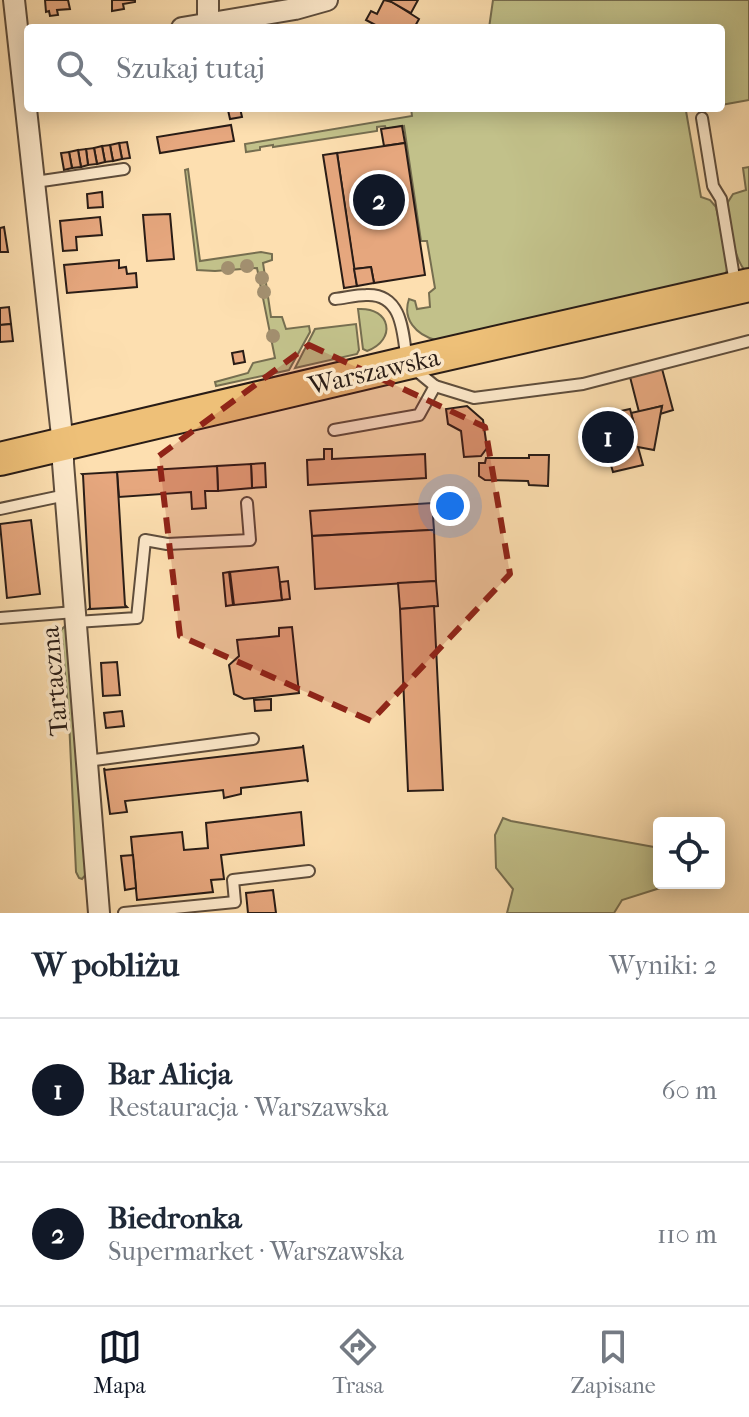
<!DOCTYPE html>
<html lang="pl">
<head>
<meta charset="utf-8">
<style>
	:root { --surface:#fff; --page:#f2f2f3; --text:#1f2937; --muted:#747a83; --line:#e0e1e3; --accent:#111827 }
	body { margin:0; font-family:"IM FELL French Canon",serif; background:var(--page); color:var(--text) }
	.controls { position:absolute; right:24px; bottom:24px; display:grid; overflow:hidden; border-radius:8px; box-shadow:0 4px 20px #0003 }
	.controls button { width:72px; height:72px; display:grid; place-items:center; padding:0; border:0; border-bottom:2px solid var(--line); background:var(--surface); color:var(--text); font:40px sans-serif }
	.you { position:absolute; left:450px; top:506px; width:28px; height:28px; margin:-20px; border:6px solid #fff; border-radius:50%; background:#1a73e8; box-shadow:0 0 0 12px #1a73e833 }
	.badge { display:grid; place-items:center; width:52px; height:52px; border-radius:50%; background:var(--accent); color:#fff; font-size:26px; font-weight:700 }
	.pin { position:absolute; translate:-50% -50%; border:4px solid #fff; box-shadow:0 2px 8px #0006 }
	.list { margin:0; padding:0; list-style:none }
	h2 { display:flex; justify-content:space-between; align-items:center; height:104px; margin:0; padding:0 32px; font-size:34px }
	h2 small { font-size:26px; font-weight:400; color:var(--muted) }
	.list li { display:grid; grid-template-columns:52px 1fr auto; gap:24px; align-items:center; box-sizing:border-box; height:144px; padding:0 32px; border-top:2px solid var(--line) }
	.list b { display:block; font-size:30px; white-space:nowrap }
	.list p { margin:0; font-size:26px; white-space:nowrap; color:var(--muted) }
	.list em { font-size:26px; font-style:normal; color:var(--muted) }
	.icon { flex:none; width:44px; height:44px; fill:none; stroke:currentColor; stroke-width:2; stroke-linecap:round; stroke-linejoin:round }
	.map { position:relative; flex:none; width:749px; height:913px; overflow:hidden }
	.search { position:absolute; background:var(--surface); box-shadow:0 4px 20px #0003; left:24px; right:24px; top:24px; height:88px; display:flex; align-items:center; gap:20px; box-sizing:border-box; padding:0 28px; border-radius:8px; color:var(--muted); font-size:30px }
	.sheet { height:392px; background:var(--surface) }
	nav { display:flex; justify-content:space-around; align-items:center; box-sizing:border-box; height:112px; border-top:2px solid var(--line); background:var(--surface); font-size:22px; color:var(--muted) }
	nav a { display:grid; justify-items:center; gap:4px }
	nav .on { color:var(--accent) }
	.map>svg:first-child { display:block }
</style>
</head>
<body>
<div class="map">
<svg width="749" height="913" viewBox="0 0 749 913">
	<rect width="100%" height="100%" fill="#fddfb0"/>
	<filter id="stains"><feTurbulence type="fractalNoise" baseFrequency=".0025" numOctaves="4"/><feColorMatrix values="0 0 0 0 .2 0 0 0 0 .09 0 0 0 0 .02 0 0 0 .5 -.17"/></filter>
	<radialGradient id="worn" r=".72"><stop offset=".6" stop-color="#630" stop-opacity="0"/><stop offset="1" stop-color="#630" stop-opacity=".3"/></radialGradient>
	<g fill="#c2c18a" stroke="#766e50" stroke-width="2">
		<path d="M 493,0 L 749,0 L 749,100 L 721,105 L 721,28 L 489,28 Z"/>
		<path d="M 411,108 L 701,108 L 686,111 L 701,197 L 710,200 L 716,207 L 727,259 L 728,267 L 723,280 L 622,304 L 436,340 C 416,335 402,319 409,299 L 415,301 L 417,309 L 430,307 L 429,293 L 435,288 L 427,241 L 421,241 L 404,126 L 386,129 L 385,126 L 377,127 L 377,131 L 273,147 L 273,145 L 260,147 L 260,150 L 246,152 L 245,144 L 412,116 Z"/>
		<path d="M 749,167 L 749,275 C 732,260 731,227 727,206 L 728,202 L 733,194 L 746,190 L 743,168 Z"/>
		<path d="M 188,169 L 200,261 L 261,252 L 272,254 L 272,260 L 263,263 L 271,317 L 282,317 L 286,329 L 309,326 L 310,332 L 289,370 L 216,386 L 215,382 L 248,373 L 253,363 L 275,358 L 257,268 L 215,271 L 197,270 L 185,170 Z"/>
		<path d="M 358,309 C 391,307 397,340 367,351 L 363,349 Z"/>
		<path d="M 356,324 L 359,350 L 357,354 L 295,368 L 315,329 Z"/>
		<path d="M 67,624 L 88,872 L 82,879 L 79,878 L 76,872 L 69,720 L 62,638 L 57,634 Z"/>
		<path d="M 503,818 L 511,821 L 654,847 L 659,849 L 659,883 L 667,883 L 660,888 L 622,900 L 614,913 L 507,913 L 513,889 L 496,868 L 495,835 Z"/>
	</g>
	<g fill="#e6a77e" stroke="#291c16" stroke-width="2">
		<path d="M 45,0 L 68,0 L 70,9 L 57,10 L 58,15 L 50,16 L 49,11 L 46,12 Z"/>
		<path d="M 112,0 L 135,0 L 135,2 L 123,4 L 124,9 L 112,11 Z"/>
		<path d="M 384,0 L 392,2 L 419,19 L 414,28 L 381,28 L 366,20 L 371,11 L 377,14 Z"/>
		<path d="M 388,0 L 418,0 L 411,13 Z"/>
		<path d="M 240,108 L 242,117 L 230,119 L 228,110 Z"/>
		<path d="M 231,125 L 234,141 L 160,153 L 157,137 Z"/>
		<path d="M 402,126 L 405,143 L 384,146 L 381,129 Z"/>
		<path d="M 127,142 L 130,158 L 122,159 L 119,143 Z"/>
		<path d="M 119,143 L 122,159 L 113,161 L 110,145 Z"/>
		<path d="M 405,143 L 425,275 L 374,283 L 371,267 L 354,269 L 337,153 Z"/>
		<path d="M 110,145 L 113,161 L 105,162 L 102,146 Z"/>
		<path d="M 102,146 L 105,162 L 97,164 L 94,148 Z"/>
		<path d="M 94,148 L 97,164 L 88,165 L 86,149 Z"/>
		<path d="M 86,149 L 88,165 L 81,167 L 78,150 Z"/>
		<path d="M 78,150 L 81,167 L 72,168 L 69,152 Z"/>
		<path d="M 69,152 L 72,168 L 64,170 L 61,153 Z"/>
		<path d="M 337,153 L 357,286 L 344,288 L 323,155 Z"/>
		<path d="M 102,192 L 103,207 L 88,208 L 87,194 Z"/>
		<path d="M 170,214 L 174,259 L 147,261 L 143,215 Z"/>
		<path d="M 100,217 L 102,235 L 76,237 L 77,250 L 63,251 L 60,221 Z"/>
		<path d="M 4,227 L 8,252 L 0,252 L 0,228 Z"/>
		<path d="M 119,260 L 119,268 L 126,267 L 127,274 L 136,273 L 137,287 L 67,293 L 64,265 Z"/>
		<path d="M 371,267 L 374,283 L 357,286 L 354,269 Z"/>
		<path d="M 9,307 L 11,324 L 0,325 L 0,308 Z"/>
		<path d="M 11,324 L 13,341 L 0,342 L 0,325 Z"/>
		<path d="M 243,351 L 245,362 L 234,364 L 232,353 Z"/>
		<path d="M 661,365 L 673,410 L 660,414 L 662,406 L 639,412 L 629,373 Z"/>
		<path d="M 467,406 L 483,420 L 487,448 L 481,456 L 464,457 L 461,431 L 448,424 L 446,409 Z"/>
		<path d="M 662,406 L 654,450 L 638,447 L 643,465 L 613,472 L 606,448 L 604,447 L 604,438 L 636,431 L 631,413 Z"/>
		<path d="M 630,409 L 636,431 L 604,438 L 600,430 L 598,416 Z"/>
		<path d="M 324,449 L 332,449 L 332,459 L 425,454 L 426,478 L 308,485 L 307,460 L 324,459 Z"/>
		<path d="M 529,455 L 549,455 L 548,486 L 529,485 L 528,481 L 485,480 L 479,476 L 479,463 L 485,463 L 486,458 L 529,458 Z"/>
		<path d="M 265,463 L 266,487 L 252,488 L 251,464 Z"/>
		<path d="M 251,464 L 252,488 L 218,491 L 217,466 Z"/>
		<path d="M 217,466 L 218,491 L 205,491 L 206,508 L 192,509 L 191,492 L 119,497 L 117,472 Z"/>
		<path d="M 117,472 L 125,605 L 127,607 L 89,609 L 90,608 L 83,475 L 82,474 Z"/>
		<path d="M 432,503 L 434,530 L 312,536 L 310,511 Z"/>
		<path d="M 31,520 L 40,594 L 7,598 L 0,524 Z"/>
		<path d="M 430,530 L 434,530 L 436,581 L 315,589 L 312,536 Z"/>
		<path d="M 278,567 L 282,600 L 234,605 L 230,572 Z"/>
		<path d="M 229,572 L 233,605 L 226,606 L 223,573 Z"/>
		<path d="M 288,581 L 290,599 L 282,600 L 280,582 Z"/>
		<path d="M 436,581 L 438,606 L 400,609 L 398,583 Z"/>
		<path d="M 434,606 L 443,790 L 408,791 L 400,609 Z"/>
		<path d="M 292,627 L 299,693 L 244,699 L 234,694 L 229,665 L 239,656 L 237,640 L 279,636 L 279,628 Z"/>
		<path d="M 117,662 L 120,695 L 103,696 L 101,663 Z"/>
		<path d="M 271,699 L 271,710 L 255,711 L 254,700 Z"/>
		<path d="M 122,711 L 124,726 L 106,728 L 104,713 Z"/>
		<path d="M 303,745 L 308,782 L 307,780 L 241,788 L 241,794 L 224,798 L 223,790 L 125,801 L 127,812 L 110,814 L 104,768 L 105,770 L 303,747 Z"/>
		<path d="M 301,812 L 304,845 L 221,855 L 224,879 L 211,880 L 213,892 L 137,900 L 131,837 L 182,832 L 184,850 L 208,848 L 206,823 Z"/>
		<path d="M 133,855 L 136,888 L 125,890 L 121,856 Z"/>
		<path d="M 273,890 L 276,913 L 248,913 L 246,893 Z"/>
	</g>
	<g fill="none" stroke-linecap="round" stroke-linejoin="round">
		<g stroke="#5e4d3c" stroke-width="14">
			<g id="service">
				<path d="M 702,118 L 713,186 L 721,199 L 735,283"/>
				<path d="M 35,182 L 124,169"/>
				<path d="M 335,299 C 345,298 356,295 366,295 C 404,293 403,336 407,363 L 435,386 L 474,398 L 583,384 L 749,341"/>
				<path d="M 334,430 L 419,415 L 435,386"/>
				<path d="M 0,509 L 66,495"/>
				<path d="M 0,618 L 75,612"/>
				<path d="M 76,622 L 137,618 L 145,540 L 167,544 L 250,540 L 247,503"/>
				<path d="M 87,761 L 253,739"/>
				<path d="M 124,913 L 235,902 L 233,880 L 309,871"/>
			</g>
		</g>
		<g stroke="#5e4d3c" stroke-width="24">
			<g id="minor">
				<path d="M 14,0 L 63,445 L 63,463 L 99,913"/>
				<path d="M 208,0 L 208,23"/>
				<path d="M 182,28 L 295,9 L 327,0"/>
			</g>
		</g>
		<g stroke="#291c16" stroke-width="36">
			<path id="primary" d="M 0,459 L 407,363 L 749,285"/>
		</g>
		<use href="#service" stroke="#feeacc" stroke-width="10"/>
		<use href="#minor" stroke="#feeacc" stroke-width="20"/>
		<use href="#primary" stroke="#eec078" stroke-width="32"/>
	</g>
	<g fill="#a28f6f">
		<circle cx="247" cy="266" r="7"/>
		<circle cx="228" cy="268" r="7"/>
		<circle cx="262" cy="278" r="7"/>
		<circle cx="264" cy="292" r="7"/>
		<circle cx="273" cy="336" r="7"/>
	</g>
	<path fill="#8f2418" fill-opacity="0.2" stroke="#8f2418" stroke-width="6" stroke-dasharray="16 10" stroke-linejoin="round" d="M 309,345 L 485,427 L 510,574 L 371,721 L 180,636 L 159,456 Z"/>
	<g text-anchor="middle" stroke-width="7" stroke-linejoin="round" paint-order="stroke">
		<g font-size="26" fill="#291c16" stroke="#feeacc">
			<text transform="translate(374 371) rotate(-13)" y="9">Warszawska</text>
			<text transform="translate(54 681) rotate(-95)" y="9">Tartaczna</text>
		</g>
	</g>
	<rect width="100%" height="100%" filter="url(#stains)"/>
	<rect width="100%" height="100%" fill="url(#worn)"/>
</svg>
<div class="controls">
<button><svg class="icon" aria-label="locate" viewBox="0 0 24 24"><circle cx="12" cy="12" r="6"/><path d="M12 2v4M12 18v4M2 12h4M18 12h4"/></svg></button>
</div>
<div class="you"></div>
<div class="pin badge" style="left:608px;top:437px">1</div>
<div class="pin badge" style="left:379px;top:200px">2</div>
<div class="search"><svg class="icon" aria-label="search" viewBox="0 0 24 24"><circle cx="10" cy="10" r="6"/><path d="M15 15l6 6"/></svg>Szukaj tutaj</div>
</div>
<section class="sheet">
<h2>W pobliżu<small>Wyniki: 2</small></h2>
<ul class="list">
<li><span class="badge">1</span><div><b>Bar Alicja</b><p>Restauracja · Warszawska</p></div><em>60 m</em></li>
<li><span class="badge">2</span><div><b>Biedronka</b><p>Supermarket · Warszawska</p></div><em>110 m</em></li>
</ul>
</section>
<nav>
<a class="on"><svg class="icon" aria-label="map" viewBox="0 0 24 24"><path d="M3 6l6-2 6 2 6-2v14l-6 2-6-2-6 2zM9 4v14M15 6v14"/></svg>Mapa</a>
<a><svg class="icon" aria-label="directions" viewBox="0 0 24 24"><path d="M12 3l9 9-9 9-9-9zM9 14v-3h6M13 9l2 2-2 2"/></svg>Trasa</a>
<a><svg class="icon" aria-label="saved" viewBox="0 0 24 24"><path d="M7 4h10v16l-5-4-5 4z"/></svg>Zapisane</a>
</nav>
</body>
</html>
